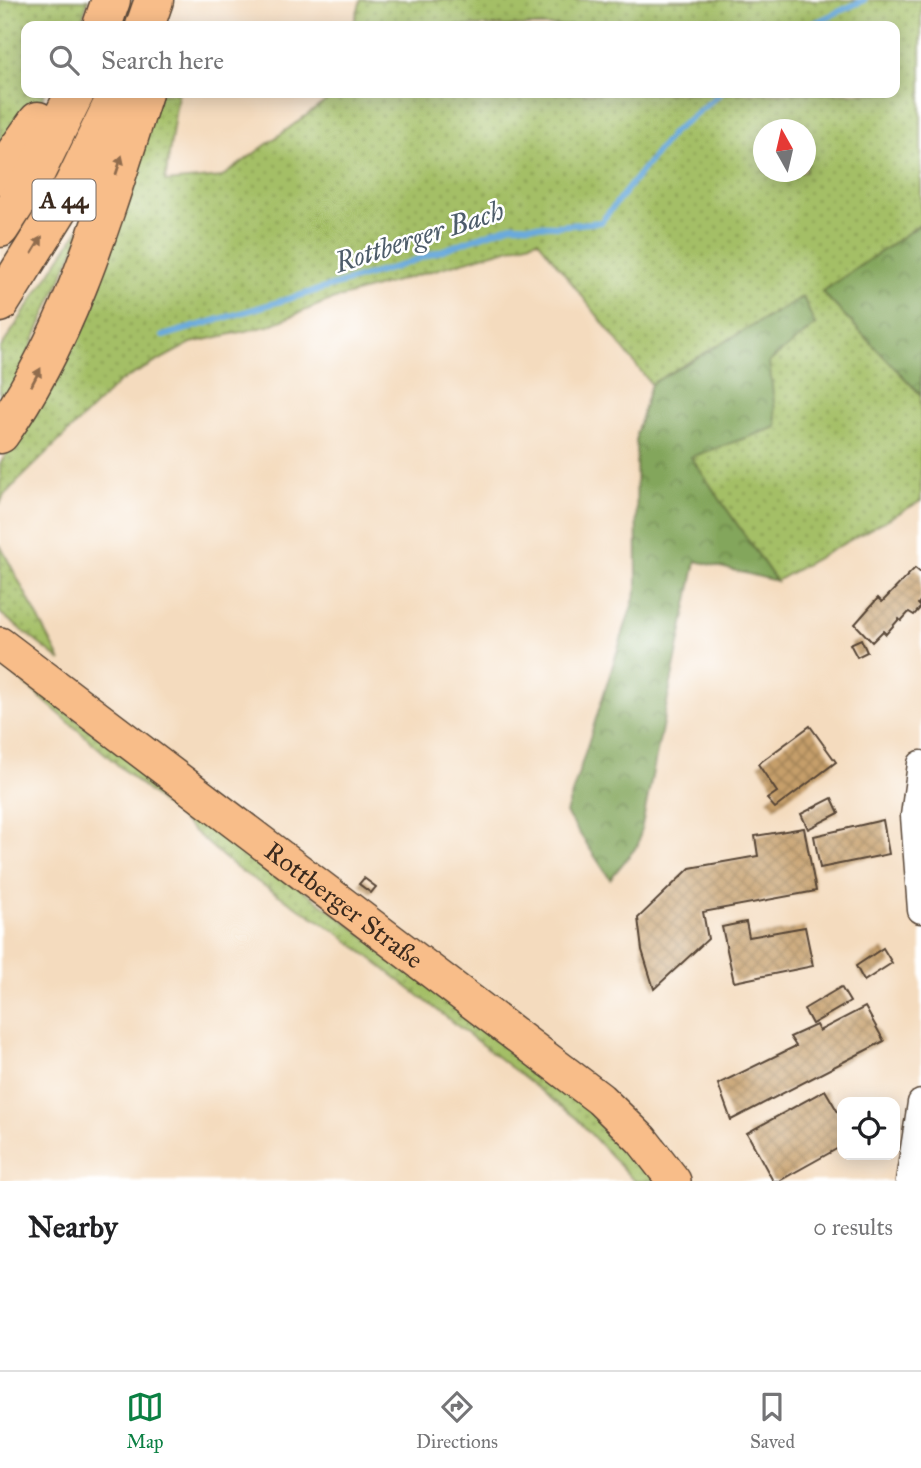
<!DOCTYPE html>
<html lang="en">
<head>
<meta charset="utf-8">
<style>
	:root { --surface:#fff; --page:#f6f6f6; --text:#202124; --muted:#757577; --line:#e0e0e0; --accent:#0b8043 }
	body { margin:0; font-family:"IM FELL Great Primer",serif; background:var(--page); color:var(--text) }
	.controls { position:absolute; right:21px; bottom:21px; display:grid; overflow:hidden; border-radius:14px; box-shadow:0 4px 18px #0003 }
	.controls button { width:63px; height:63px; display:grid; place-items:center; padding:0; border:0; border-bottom:2px solid var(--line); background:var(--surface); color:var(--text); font:35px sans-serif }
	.compass { position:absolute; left:753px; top:119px; width:63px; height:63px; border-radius:50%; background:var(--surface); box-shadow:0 4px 18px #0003; rotate:352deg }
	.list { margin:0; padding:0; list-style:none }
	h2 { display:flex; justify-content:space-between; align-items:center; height:91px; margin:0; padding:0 28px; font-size:30px }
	h2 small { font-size:23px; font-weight:400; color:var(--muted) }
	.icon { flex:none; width:38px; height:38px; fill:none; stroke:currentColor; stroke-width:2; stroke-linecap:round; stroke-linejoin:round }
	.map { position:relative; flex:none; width:921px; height:1181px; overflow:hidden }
	.search { position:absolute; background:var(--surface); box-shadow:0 4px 18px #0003; left:21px; right:21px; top:21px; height:77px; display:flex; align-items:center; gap:18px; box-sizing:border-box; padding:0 24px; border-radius:14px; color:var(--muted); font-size:26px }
	.sheet { height:189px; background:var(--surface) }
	nav { display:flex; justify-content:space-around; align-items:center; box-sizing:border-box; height:98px; border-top:2px solid var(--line); background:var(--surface); font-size:19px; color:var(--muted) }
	nav a { display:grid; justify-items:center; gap:4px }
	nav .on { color:var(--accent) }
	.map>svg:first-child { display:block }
</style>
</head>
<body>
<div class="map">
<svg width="921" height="1181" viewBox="0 0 921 1181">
	<defs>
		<pattern id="grass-dots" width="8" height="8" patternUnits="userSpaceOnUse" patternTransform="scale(1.75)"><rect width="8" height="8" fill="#a4bf66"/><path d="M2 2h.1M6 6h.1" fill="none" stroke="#879b53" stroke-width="1.8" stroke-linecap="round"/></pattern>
		<pattern id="forest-crowns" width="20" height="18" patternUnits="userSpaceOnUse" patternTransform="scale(1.75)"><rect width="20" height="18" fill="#83a65b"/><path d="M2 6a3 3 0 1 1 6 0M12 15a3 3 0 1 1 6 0" fill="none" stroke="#6c874b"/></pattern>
		<pattern id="building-cross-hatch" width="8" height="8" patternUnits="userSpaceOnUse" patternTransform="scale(1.75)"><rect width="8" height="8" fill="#c69f6a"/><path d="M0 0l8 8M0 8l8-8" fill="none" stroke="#a28257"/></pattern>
	</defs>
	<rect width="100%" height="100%" fill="#fff"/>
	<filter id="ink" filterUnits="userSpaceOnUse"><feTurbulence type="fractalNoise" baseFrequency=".0143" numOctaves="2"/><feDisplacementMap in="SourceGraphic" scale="14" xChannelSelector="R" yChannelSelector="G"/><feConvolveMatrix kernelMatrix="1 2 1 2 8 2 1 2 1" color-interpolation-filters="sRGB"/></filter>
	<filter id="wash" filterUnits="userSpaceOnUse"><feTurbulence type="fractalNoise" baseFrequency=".00686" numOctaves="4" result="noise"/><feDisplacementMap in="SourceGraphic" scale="28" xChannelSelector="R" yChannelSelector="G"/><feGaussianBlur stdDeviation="1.57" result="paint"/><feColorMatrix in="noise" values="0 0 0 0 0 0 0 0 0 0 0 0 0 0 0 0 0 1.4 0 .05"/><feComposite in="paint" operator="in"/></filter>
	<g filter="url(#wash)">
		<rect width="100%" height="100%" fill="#f4dbbe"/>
		<g fill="url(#grass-dots)" stroke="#707442" stroke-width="2" fill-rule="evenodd">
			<path d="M 0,0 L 88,0 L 80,26 L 26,26 L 26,93 L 45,93 L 22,137 L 0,157 Z"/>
			<path d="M 361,0 L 921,0 L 921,224 L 822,292 L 921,395 L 921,501 L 776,581 L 690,457 L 769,362 L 814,326 L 802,297 L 651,384 L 538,240 L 328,301 L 268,326 L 191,343 L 119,382 L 4,495 L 0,504 L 0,464 L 54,379 L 160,93 L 178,93 L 165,182 L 222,177 L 337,93 L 895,93 L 895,26 L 353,26 ZM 764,130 L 806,130 L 806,172 L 764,172 Z"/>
			<path d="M 91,211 L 0,417 L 0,349 Z"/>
			<path d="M 0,545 L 61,661 L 0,613 Z"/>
			<path d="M 0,662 L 595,1109 L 661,1181 L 634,1181 L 577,1119 L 337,932 L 236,868 Z"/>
		</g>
		<g fill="url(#forest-crowns)" stroke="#5f683c" stroke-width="2">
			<path d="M 921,224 L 921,395 L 822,292 Z"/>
			<path d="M 803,297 L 815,325 L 769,362 L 777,427 L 691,457 L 776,581 L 696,561 L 638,845 L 610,879 L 566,813 L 637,589 L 636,434 L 651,384 Z"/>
		</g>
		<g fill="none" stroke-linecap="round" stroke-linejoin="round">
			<g stroke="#6aaadd" stroke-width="6">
				<path d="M 808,26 L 864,0"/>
				<path d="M 163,336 L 396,267 L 512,225 L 557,226 L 601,222 L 673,132 L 721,93"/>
			</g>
		</g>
		<g id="blocks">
			<g fill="url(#building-cross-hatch)">
				<path d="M 915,568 L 921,573 L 921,600 L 918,604 L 921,607 L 914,615 L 909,612 L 901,621 L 899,619 L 886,634 L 883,631 L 872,642 L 855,624 L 878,598 L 882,602 Z"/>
				<path d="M 861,639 L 867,652 L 857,657 L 850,644 Z"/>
				<path d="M 810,726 L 836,762 L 775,808 L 767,799 L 777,792 L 758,764 Z"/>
				<path d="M 832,798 L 839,813 L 808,829 L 801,814 Z"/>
				<path d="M 883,820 L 889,854 L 820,868 L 814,836 Z"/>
				<path d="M 804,828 L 816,891 L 703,912 L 708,939 L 654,989 L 642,950 L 638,918 L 690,868 L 758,856 L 755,836 Z"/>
				<path d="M 364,878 L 376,887 L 371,893 L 359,884 Z"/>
				<path d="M 746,922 L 749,937 L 805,927 L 813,966 L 734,982 L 722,927 Z"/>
				<path d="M 883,948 L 892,963 L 864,981 L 856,966 Z"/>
				<path d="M 841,987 L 850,1002 L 812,1024 L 804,1009 Z"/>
				<path d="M 865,1007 L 884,1041 L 731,1120 L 718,1084 L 796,1046 L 790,1037 L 816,1025 L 819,1031 Z"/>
				<path d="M 825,1090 L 842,1119 L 842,1146 L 779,1181 L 773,1181 L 747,1133 Z"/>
			</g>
		</g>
	</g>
	<g filter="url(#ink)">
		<use href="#blocks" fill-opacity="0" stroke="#574536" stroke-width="2"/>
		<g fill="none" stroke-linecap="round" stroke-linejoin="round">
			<g stroke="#574536" stroke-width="29">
				<g id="minor">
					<path d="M 921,764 L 914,816 L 921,910"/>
					<path d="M 909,1181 L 921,1103"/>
				</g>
			</g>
			<g stroke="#574536" stroke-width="36">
				<g id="major">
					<path id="s1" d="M 0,644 L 600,1099 L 642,1140 L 674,1181"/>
				</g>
			</g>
			<g stroke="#574536" stroke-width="41">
				<g id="highway">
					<path d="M 102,26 L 111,0"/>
					<path d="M 145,26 L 154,0"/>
					<path d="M 0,175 L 38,121"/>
					<path d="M 0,228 L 35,174 L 75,93"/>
					<path d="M 0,303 L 73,186 L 118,93"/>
					<path d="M 0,434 C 71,334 106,209 143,93"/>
				</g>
			</g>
			<use href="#minor" stroke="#fff" stroke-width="26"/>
			<use href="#major" stroke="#f8bd89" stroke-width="33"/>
			<use href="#highway" stroke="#f8bd89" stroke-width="38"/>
		</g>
		<defs><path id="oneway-solid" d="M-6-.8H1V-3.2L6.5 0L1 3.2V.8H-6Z" transform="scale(1.75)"/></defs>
		<g fill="#906c4e">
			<use href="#oneway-solid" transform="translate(119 165) rotate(-72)"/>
			<use href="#oneway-solid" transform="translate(37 245) rotate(-59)"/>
			<use href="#oneway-solid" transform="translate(36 377) rotate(-62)"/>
		</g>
	</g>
	<g text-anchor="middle" stroke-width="5" stroke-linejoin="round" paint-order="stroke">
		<rect fill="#fff" stroke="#766a62" stroke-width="2" x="32.5" y="179.5" width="63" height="41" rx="5"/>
		<g font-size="24" font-weight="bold" fill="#3b2a1e">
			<text x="64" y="208">A 44</text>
		</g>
		<g font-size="26" fill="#3b2a1e" stroke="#fff">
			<text dy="9" stroke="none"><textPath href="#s1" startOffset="432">Rottberger Straße</textPath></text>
		</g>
		<g font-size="28" font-style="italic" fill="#4e5d6a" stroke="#fff">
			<text transform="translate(419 236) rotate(-18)" y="10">Rottberger Bach</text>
		</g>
	</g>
</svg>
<div class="controls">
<button><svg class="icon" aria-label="locate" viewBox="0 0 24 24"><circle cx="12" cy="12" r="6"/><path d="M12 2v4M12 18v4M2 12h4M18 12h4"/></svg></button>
</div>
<svg class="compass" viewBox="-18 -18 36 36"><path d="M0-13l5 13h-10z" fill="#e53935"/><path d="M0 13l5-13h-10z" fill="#757577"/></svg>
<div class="search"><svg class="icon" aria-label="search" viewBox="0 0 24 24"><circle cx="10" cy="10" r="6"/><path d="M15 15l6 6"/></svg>Search here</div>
</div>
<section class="sheet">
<h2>Nearby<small>0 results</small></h2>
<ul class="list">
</ul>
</section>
<nav>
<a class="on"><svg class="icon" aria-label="map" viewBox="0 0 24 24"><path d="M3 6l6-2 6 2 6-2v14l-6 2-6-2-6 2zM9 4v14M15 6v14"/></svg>Map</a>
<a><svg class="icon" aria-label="directions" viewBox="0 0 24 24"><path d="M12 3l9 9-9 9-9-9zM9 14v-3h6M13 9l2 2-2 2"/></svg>Directions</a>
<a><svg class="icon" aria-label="saved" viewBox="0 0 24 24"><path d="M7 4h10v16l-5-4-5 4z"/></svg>Saved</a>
</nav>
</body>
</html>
